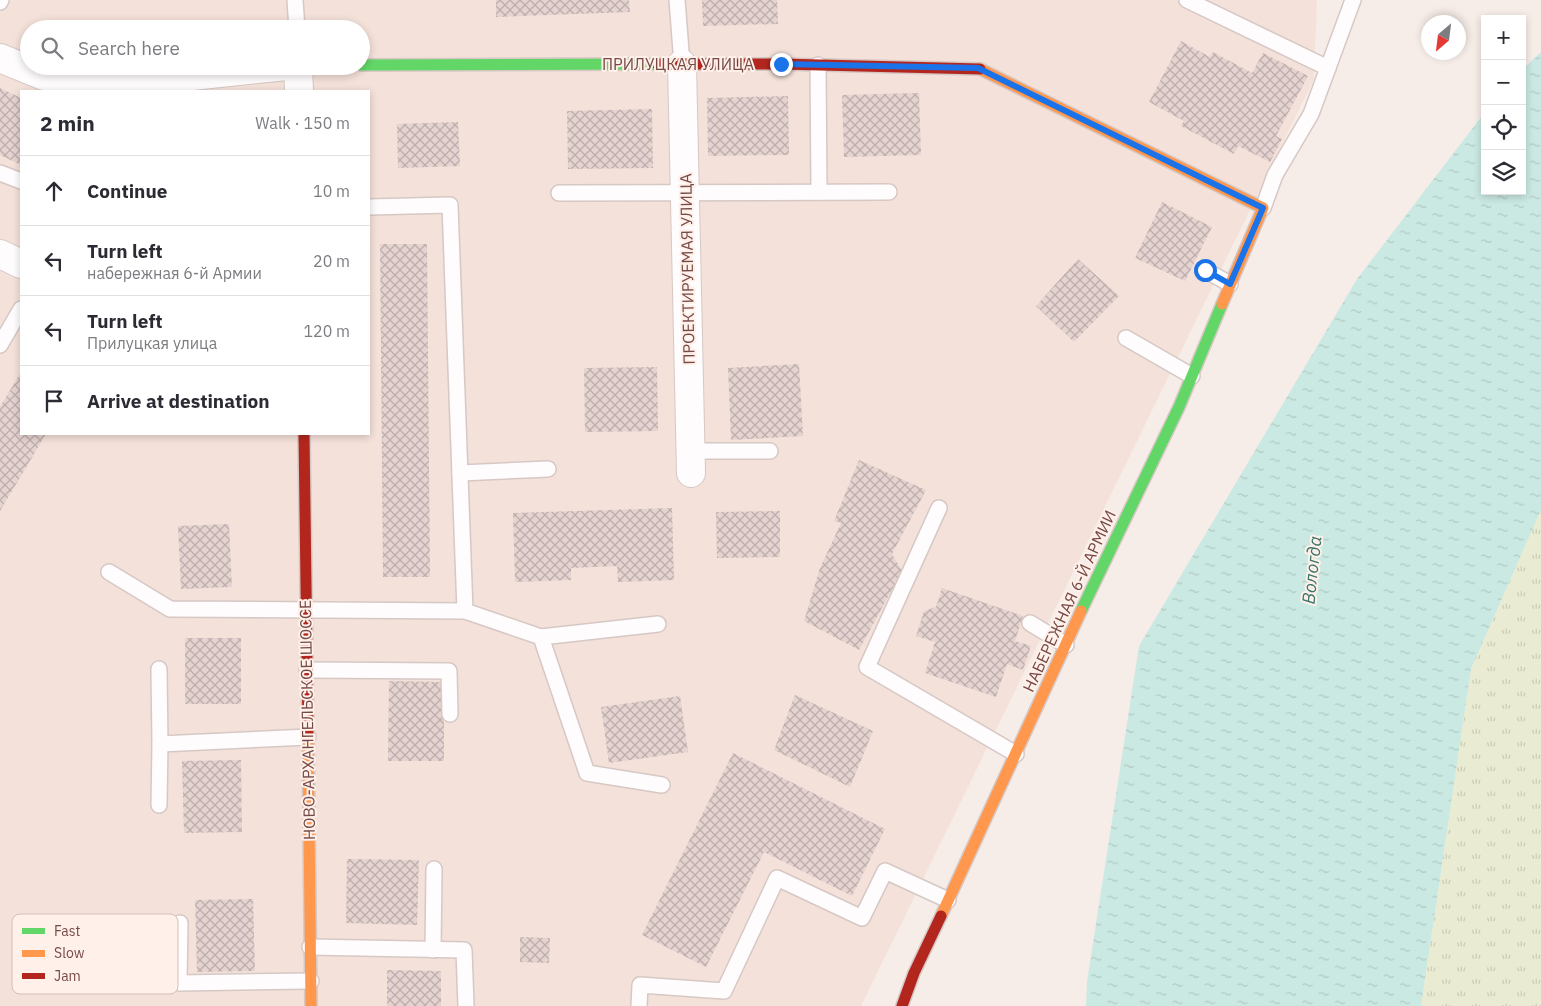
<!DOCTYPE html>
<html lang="en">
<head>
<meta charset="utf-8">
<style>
	:root { --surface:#fff; --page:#f7f7f7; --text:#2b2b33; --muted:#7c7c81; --line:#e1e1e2 }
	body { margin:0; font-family:"IBM Plex Sans",sans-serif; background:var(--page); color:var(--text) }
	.controls { position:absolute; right:15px; top:15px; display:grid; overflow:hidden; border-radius:0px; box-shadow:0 2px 8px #0003 }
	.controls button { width:45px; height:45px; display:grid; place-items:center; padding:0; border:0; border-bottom:1px solid var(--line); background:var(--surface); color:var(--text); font:25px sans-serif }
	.compass { position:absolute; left:1421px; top:15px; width:45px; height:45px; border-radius:50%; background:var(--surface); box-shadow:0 2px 8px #0003; rotate:208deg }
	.stop { position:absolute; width:15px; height:15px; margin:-11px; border:4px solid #1a73e8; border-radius:50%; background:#fff }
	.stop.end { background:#1a73e8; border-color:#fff; box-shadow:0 1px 5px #0008 }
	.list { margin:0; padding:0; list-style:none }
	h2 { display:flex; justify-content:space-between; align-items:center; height:65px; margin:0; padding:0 20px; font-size:21px }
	h2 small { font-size:16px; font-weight:400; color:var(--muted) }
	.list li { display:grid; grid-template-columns:32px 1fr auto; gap:15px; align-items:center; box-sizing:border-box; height:70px; padding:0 20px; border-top:1px solid var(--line) }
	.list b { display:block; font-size:19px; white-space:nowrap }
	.list p { margin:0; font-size:16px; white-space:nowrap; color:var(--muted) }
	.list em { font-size:16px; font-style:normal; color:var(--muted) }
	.icon { flex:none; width:28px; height:28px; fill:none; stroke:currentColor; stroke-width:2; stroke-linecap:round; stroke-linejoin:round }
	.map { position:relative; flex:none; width:1541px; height:1006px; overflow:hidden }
	.search { position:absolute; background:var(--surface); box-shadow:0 2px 8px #0003; left:20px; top:20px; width:350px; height:55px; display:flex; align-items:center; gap:12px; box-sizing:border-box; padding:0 18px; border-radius:28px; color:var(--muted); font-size:19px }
	.panel { position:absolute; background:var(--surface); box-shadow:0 2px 8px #0003; left:20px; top:90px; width:350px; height:345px; border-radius:0px }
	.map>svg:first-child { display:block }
</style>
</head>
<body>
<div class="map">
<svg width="1541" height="1006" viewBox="0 0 1541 1006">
	<defs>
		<pattern id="grass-tufts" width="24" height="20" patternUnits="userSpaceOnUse" patternTransform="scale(1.25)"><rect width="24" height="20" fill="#e9ecd2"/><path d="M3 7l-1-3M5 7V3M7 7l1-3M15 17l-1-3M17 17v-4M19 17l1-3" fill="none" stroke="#cbccb6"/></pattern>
		<pattern id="water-ripples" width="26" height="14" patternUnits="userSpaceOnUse" patternTransform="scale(1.25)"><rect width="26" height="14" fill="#cae9e2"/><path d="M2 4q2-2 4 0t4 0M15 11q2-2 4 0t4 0" fill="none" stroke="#b1c9c3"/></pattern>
		<pattern id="building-cross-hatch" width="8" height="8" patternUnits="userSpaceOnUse" patternTransform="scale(1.25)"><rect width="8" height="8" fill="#e4d3d0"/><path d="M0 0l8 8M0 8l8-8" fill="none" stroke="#bdadab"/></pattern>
	</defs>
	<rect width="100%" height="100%" fill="#f7ede8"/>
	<path fill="#f4e1d9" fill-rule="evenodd" d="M 0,0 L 1317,0 L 1314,79 L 861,1006 L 0,1006 ZM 29,29 L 361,29 L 361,66 L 29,66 ZM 21,91 L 369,91 L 369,434 L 21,434 Z"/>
	<path fill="url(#grass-tufts)" d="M 1541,510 L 1541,1006 L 1421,1006 L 1471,669 Z"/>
	<path fill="url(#water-ripples)" d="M 1541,52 L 1541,510 L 1471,669 L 1421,1006 L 1086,1006 L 1087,982 L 1139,646 L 1357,279 L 1485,112 L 1485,191 L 1522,191 L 1522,70 Z"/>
	<g fill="url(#building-cross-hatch)">
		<path d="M 496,0 L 629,0 L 630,12 L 496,17 Z"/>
		<path d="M 702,0 L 777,0 L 778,24 L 703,26 Z"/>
		<path d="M 1181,41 L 1210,57 L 1213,52 L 1252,73 L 1263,53 L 1308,76 L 1276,136 L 1282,139 L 1270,162 L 1238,146 L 1234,154 L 1181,126 L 1184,121 L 1149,102 Z"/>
		<path d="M 0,88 L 21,98 L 21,165 L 0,155 Z"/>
		<path d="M 919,93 L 921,155 L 844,157 L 842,95 Z"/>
		<path d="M 788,96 L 789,155 L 708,156 L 707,98 Z"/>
		<path d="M 652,109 L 653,168 L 568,169 L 567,111 Z"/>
		<path d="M 458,122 L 460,166 L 398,168 L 397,124 Z"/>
		<path d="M 1162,202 L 1212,227 L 1185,281 L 1135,258 Z"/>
		<path d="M 380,244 L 427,244 L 430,577 L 383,577 Z"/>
		<path d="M 1078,259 L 1119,296 L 1074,342 L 1036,306 Z"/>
		<path d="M 799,364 L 803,436 L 731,440 L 728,368 Z"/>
		<path d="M 657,367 L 658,431 L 585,432 L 584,368 Z"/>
		<path d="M 21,372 L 21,434 L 46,434 L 0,511 L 0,407 Z"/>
		<path d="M 859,460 L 926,490 L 892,554 L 902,571 L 859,650 L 804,621 L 820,568 L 841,523 L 834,521 Z"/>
		<path d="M 672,508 L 674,580 L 618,582 L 617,566 L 571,568 L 571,580 L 515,582 L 513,513 Z"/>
		<path d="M 780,511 L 780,557 L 717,558 L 716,512 Z"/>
		<path d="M 229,524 L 232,587 L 181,589 L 178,526 Z"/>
		<path d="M 942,588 L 1023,616 L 1015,641 L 1031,646 L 1023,670 L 1007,664 L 996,697 L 925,673 L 935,642 L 916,636 L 924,611 L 936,607 Z"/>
		<rect x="185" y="638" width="56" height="66"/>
		<path d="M 389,681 L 444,682 L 444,761 L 388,761 Z"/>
		<path d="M 795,695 L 873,731 L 850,787 L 774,750 Z"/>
		<path d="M 680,696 L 688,752 L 609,763 L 601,707 Z"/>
		<path d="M 733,753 L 885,829 L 852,896 L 764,852 L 706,967 L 642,935 Z"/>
		<path d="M 241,760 L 242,832 L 184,833 L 182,761 Z"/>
		<path d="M 347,859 L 419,860 L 417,925 L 346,923 Z"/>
		<path d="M 253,899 L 255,971 L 197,972 L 195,900 Z"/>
		<path d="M 520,937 L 550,938 L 549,963 L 520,962 Z"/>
		<path d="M 387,970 L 441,971 L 441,1006 L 387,1006 Z"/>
	</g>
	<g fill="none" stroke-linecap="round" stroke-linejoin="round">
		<g stroke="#d6c8c5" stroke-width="18">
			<g id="lane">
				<path d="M 295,0 L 297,29"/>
				<path d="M 677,0 L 682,64"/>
				<path d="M 1187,0 L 1328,68"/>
				<path d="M 0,2 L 1,0"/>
				<path d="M 818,65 L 819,192"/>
				<path d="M 0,173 L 21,181"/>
				<path d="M 559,193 L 889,192"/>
				<path d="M 1263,208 L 1275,175 L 1311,114 L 1353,0"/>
				<path d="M 1205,270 L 1230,284"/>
				<path d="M 1126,338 L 1192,376"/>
				<path d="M 0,345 L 21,309"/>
				<path d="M 691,451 L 770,451"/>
				<path d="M 460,473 L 548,469"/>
				<path d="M 939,508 L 867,667 L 1016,754"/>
				<path d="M 109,572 L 170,609 L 465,611 L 450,205 L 369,207"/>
				<path d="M 465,611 L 541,637 L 658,624"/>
				<path d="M 1030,623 L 1066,645"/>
				<path d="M 541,637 L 587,773 L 662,785"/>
				<path d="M 159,669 L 160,744 L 308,737"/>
				<path d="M 307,670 L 449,671 L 450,714"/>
				<path d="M 159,805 L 160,744"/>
				<path d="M 180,923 L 179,983 L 311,981"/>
				<path d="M 310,947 L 464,950 L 466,1006"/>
				<path d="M 433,950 L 434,869"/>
				<path d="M 639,1006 L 640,985 L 724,991 L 777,878 L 862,918 L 885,871 L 948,900"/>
			</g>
		</g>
		<g stroke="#d6c8c5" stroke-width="30">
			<g id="street">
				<path d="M 0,58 L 44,76 L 108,85 L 286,66"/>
				<path d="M 682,64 L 691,473"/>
				<path d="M 298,66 L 299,91"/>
				<path d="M 0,254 L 21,264"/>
			</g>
		</g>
		<g stroke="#d6c8c4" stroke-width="14">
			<g id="fast">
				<path d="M 361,65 L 657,64"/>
				<path d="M 1081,611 L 1179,407 L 1222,304"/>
			</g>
		</g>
		<g stroke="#d6c8c4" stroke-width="14">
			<g id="slow">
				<path d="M 980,69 L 1263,208 L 1222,304"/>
				<path d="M 308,734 L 311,1006"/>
				<path d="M 941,916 L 1081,611"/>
			</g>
		</g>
		<g stroke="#d6c8c4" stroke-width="14">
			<g id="jam">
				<path d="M 657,64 L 781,64 L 980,69"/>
				<path d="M 304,434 L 308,734"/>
				<path d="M 902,1006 L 914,973 L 941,916"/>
			</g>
		</g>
		<use href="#lane" stroke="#fefcfc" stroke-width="15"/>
		<use href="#street" stroke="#fefcfc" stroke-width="28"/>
		<use href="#fast" stroke="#63d668" stroke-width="11"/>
		<use href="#slow" stroke="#ff974d" stroke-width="11"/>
		<use href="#jam" stroke="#b3261e" stroke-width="11"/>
	</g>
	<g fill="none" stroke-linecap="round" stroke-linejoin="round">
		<path stroke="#1a73e8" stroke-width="6" d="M 781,64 L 978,68 L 1263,208 L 1230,284 L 1205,270"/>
	</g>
	<g text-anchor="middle" stroke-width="4" stroke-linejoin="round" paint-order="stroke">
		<g font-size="16" fill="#764a47" stroke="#fff0e9">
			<text x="678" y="70">ПРИЛУЦКАЯ УЛИЦА</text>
			<text transform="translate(687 269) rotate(-91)" y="6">ПРОЕКТИРУЕМАЯ УЛИЦА</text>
			<text transform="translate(1069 601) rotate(-65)" y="6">НАБЕРЕЖНАЯ 6-Й АРМИИ</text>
			<text transform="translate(307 720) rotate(-91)" y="6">НОВО-АРХАНГЕЛЬСКОЕ ШОССЕ</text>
		</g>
		<g font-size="18" font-style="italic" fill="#38756d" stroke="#fff0e9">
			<text transform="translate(1312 570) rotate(-84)" y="6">Вологда</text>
		</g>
	</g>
	<rect x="12" y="914" width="166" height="80" rx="8" fill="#fff0e9" stroke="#d6beb8" stroke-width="1"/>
	<rect x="22" y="928" width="23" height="6" fill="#63d668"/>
	<rect x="22" y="950" width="23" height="7" fill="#ff974d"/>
	<rect x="22" y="973" width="23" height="6" fill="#b3261e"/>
	<g font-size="14" fill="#764a47">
		<text x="54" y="936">Fast</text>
		<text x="54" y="958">Slow</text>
		<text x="54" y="981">Jam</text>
	</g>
</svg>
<div class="controls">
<button>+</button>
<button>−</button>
<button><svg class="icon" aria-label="locate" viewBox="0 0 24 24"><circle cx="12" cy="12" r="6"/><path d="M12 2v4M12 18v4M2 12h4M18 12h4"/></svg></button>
<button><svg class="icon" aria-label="layers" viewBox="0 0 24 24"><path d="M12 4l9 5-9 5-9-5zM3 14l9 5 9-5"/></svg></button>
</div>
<svg class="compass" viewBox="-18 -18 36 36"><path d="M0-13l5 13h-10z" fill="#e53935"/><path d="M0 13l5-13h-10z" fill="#7c7c81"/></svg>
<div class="stop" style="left:1205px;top:270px"></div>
<div class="stop end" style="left:781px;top:64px"></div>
<div class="search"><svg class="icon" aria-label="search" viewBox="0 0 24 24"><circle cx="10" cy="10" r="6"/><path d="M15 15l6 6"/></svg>Search here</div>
<section class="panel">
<h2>2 min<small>Walk · 150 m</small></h2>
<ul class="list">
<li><svg class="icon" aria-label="ahead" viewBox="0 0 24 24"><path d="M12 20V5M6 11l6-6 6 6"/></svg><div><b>Continue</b></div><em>10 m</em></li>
<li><svg class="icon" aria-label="left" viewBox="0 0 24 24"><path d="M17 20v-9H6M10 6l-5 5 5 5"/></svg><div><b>Turn left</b><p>набережная 6-й Армии</p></div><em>20 m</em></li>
<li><svg class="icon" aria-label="left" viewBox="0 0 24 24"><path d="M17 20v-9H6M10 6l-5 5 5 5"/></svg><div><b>Turn left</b><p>Прилуцкая улица</p></div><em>120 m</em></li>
<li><svg class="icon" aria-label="arrive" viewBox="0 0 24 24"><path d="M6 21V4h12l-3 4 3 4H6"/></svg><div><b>Arrive at destination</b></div></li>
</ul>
</section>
</div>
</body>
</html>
